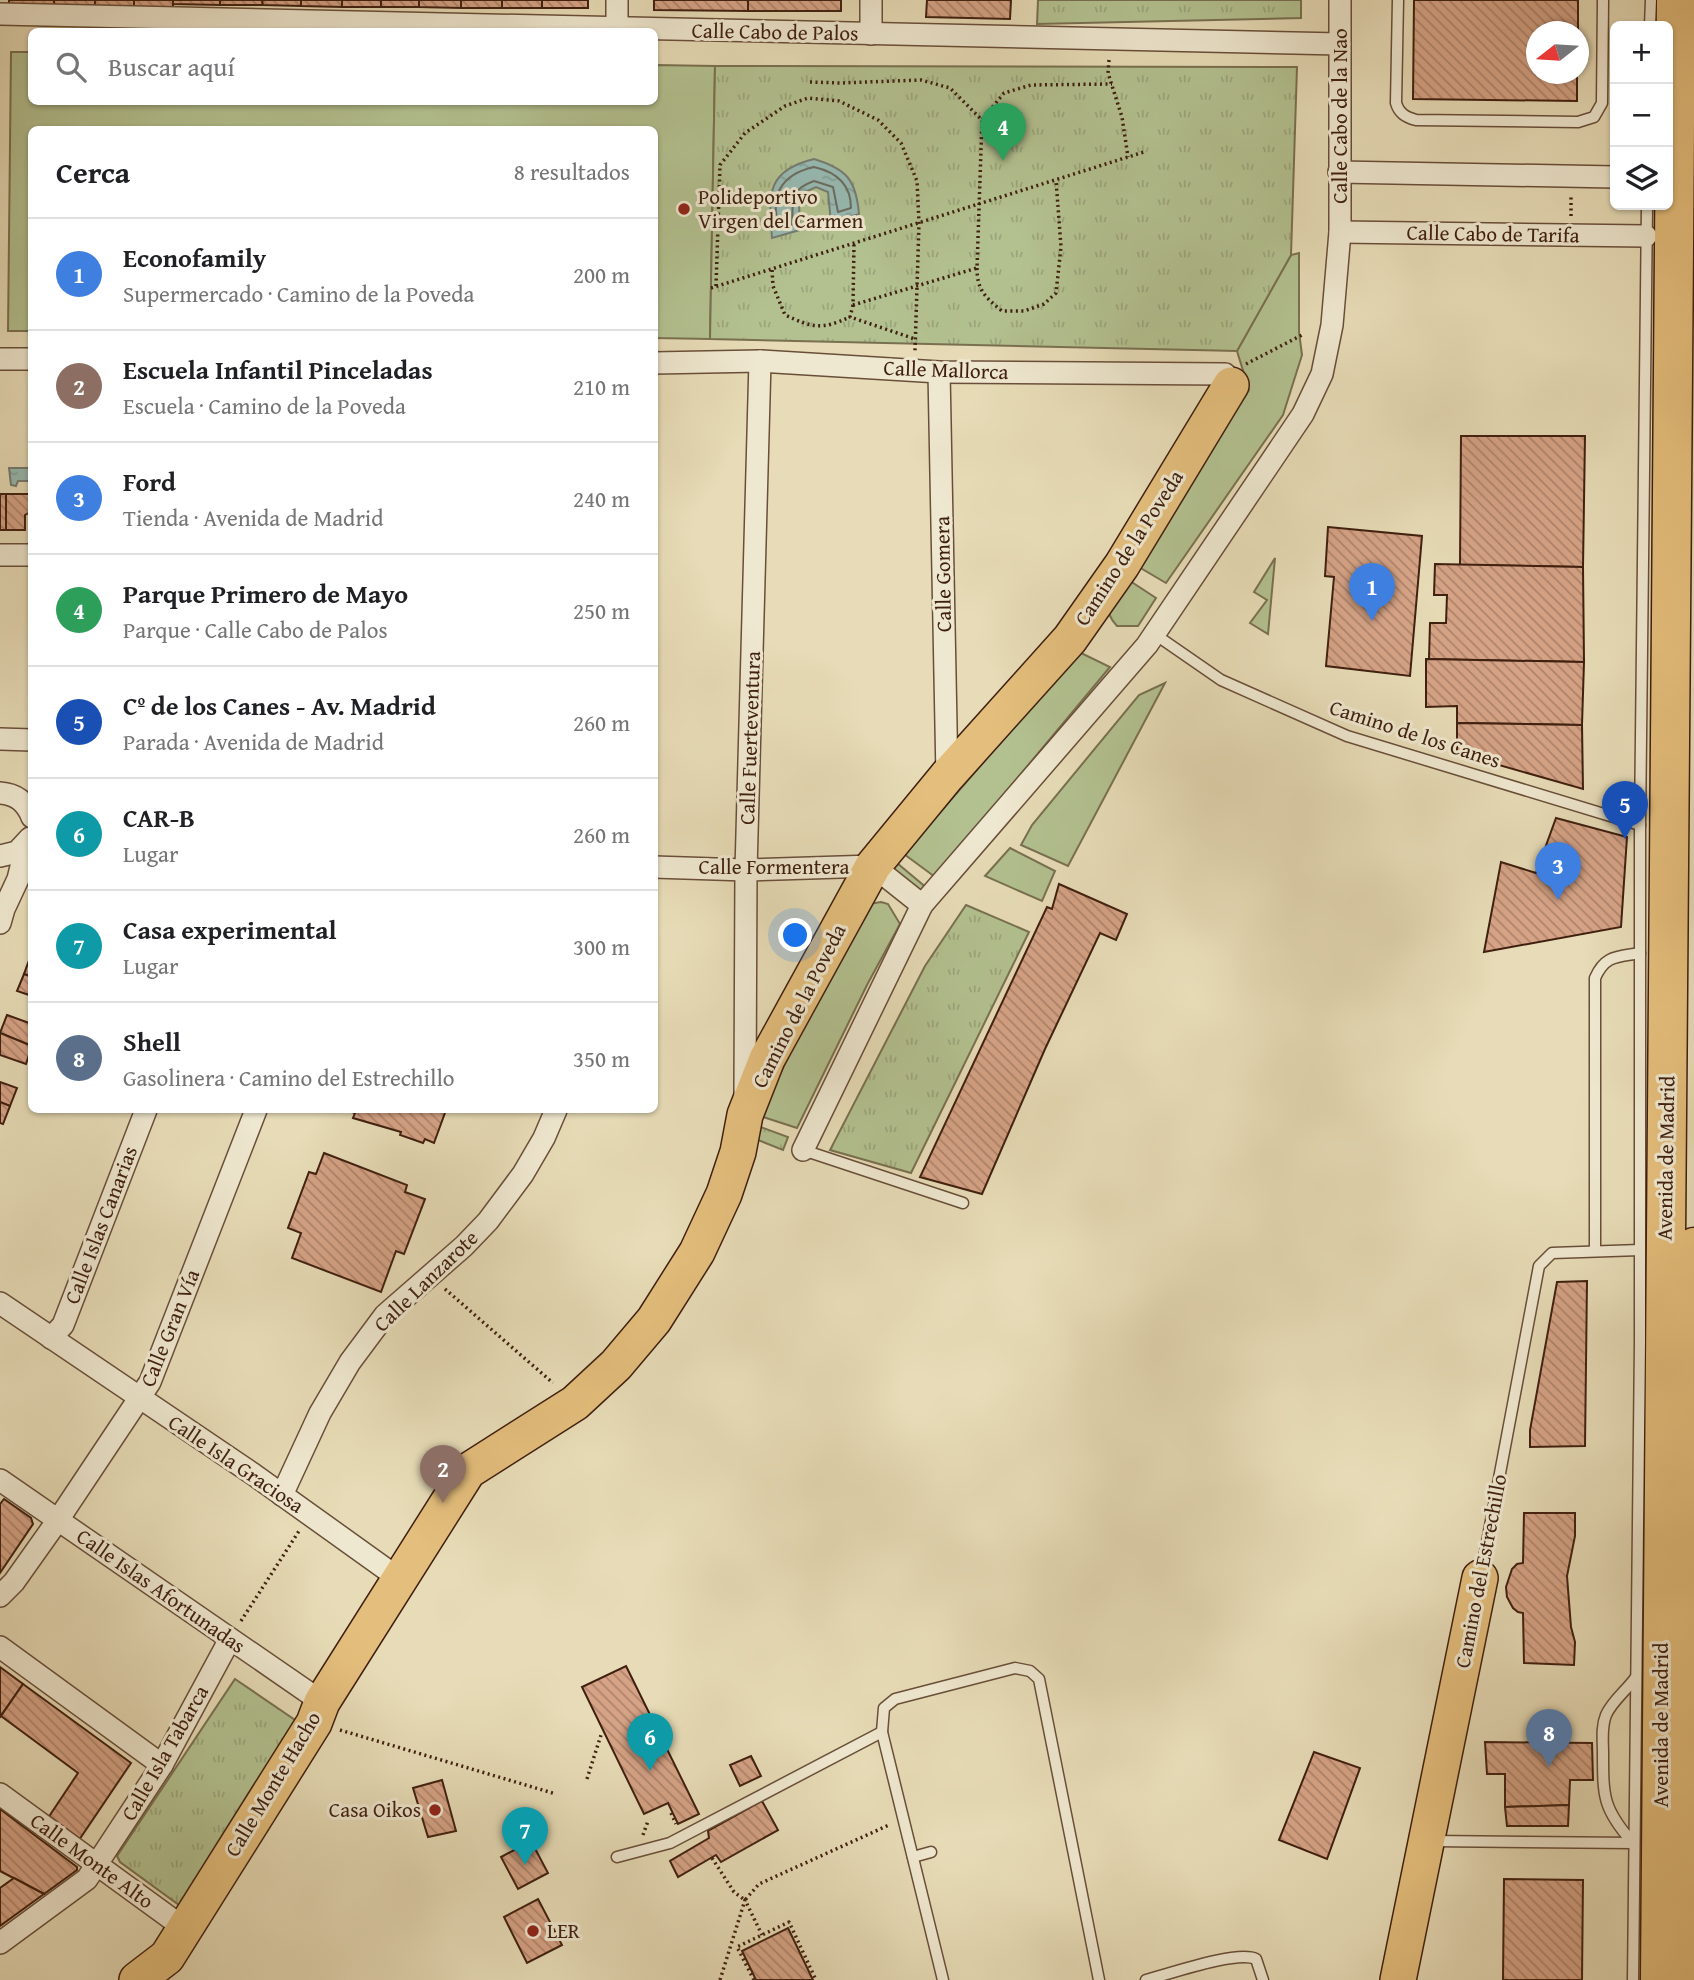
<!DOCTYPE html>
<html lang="es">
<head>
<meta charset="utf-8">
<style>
	:root { --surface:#fff; --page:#f6f6f6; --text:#202124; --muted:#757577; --line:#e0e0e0; --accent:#0f766e }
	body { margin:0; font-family:"Gentium Book Plus",serif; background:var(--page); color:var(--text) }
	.controls { position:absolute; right:21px; top:21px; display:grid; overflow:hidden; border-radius:10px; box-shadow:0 2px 5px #0004 }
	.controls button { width:63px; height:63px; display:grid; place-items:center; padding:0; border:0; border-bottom:2px solid var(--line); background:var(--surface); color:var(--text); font:35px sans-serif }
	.compass { position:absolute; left:1526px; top:21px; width:63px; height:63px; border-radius:50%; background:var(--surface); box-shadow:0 2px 5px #0004; rotate:253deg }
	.you { position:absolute; left:796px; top:936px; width:24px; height:24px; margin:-18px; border:5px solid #fff; border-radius:50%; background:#1a73e8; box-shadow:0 0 0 10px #1a73e833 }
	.badge { display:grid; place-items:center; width:46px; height:46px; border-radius:50%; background:var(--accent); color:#fff; font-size:23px; font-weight:700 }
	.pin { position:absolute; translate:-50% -58px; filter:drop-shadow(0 2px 4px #0008) }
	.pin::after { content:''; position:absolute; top:37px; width:24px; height:21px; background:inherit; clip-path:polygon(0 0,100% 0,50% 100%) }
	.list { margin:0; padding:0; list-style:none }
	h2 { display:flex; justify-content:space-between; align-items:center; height:91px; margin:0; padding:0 28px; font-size:30px }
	h2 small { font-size:23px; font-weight:400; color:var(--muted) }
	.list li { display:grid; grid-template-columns:46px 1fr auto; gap:21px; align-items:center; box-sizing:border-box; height:112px; padding:0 28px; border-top:2px solid var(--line) }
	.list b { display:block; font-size:26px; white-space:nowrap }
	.list p { margin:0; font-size:23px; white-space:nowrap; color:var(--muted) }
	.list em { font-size:23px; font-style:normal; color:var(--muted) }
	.icon { flex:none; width:38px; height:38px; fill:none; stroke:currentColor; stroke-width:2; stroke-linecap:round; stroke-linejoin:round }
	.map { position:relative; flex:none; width:1694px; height:1980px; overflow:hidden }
	.search { position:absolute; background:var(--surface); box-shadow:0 2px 5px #0004; left:28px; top:28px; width:630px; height:77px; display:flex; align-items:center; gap:18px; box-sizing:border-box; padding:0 24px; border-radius:10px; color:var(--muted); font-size:26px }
	.panel { position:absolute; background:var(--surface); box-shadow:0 2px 5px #0004; left:28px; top:126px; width:630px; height:987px; border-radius:10px }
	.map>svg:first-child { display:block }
</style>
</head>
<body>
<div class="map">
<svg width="1694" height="1980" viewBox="0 0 1694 1980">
	<defs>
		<pattern id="park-tufts" width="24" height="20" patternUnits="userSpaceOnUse" patternTransform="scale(1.75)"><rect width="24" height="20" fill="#b3c190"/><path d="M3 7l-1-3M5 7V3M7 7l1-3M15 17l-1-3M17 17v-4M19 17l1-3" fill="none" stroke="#9ba57b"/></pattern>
		<pattern id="water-ripples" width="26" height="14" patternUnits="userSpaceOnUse" patternTransform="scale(1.75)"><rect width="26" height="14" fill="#97bab3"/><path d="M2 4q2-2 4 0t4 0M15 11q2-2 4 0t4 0" fill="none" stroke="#839f99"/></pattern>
		<pattern id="building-back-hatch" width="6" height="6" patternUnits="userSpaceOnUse" patternTransform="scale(1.75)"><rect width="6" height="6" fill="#d6a386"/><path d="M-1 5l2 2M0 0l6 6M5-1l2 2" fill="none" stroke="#af846c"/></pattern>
	</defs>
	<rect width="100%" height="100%" fill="#e7dcb7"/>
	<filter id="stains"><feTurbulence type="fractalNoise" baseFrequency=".00286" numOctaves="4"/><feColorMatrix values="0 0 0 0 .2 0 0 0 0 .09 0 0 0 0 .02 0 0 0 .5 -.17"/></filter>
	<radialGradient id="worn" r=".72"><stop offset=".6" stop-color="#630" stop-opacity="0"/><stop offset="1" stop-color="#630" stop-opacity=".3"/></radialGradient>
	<g fill="#b3c190" stroke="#797050" stroke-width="2">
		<path d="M 11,52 L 31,52 L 32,102 L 654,102 L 655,65 L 715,66 L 710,339 L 655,338 L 654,130 L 32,130 L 31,331 L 8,331 Z"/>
		<path d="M 1299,253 L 1299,332 L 1302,355 L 1283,415 L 1166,583 L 1132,563 L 1249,390 L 1237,351 L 1291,255 Z"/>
		<path d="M 1275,558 L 1268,634 L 1250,623 L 1267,600 L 1254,592 Z"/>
		<path d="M 1124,577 L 1156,598 L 1138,626 L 1117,626 C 1099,607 1113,595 1124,577 Z"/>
		<path d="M 1079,652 L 1110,667 L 935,877 L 904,854 Z"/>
		<path d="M 1165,683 L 1068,866 L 1021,845 L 1032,825 L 1139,695 Z"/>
		<path d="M 1010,848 L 1055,871 L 1042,901 L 985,876 Z"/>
		<path d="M 897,863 L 928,889 L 915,892 L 892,872 Z"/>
		<path d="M 881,902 L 888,904 L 900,924 L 867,985 L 797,1128 L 760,1116 L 836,957 L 869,904 Z"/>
	</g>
	<g fill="url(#park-tufts)" stroke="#797050" stroke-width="2">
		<path d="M 1038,0 L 1301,0 L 1301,18 L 1037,24 Z"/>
		<path d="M 715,66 L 1297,67 L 1291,255 L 1237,351 L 710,339 Z"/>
		<path d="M 966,905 L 1029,932 L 911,1173 L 830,1150 L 925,966 Z"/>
		<path d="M 758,1126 L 788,1137 L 783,1150 L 753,1138 Z"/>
		<path d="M 235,1679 L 298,1722 L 179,1905 L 120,1862 L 117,1856 Z"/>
	</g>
	<g fill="url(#water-ripples)" stroke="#747c71" stroke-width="2">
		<path d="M 814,159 C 847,169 856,180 859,214 L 831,223 L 828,192 L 816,187 L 805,192 L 799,201 L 800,230 L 772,238 C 769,195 765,171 814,159 Z"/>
		<path d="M 9,468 L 31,468 L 31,481 L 18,481 L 16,486 L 11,485 Z"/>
	</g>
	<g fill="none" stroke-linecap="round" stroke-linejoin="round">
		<path stroke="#6b6c61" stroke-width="2" d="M 814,167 C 836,172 851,184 851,208 L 838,212 L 833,187 L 814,181 C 787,191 794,201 792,225 L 780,228 C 768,196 782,174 814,167 Z"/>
	</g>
	<g fill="url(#building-back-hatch)" stroke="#3f1f0f" stroke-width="2">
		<rect x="9" y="0" width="45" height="6"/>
		<rect x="54" y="0" width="41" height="6"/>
		<path d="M 95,0 L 134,0 L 134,7 L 95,6 Z"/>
		<path d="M 134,0 L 173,0 L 173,8 L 134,7 Z"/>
		<path d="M 173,0 L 220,0 L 220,5 L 173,4 Z"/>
		<path d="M 220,0 L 262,0 L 263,5 L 220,5 Z"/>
		<path d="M 262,0 L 301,0 L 301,6 L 263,5 Z"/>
		<path d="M 301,0 L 342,0 L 342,7 L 301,6 Z"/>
		<rect x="342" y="0" width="39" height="7"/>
		<rect x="381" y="0" width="38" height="7"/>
		<path d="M 419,0 L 461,0 L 461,8 L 419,7 Z"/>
		<rect x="461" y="0" width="41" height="8"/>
		<rect x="502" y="0" width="40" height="8"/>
		<rect x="542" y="0" width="46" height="8"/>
		<path d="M 654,0 L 748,0 L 748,11 L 654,10 Z"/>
		<rect x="748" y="0" width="93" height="11"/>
		<path d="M 927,0 L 1011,0 L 1010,19 L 926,17 Z"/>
		<path d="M 1414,0 L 1578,0 L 1578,32 L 1536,32 L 1536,74 L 1577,74 L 1577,101 L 1413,99 Z"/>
		<path d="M 1461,436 L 1585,436 L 1583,567 L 1460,565 Z"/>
		<rect x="0" y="494" width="6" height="36"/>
		<path d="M 6,494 L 32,494 L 32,511 L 25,515 L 25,530 L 6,530 Z"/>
		<path d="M 1328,527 L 1422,536 L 1410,676 L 1326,666 L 1334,577 L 1325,576 Z"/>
		<path d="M 1435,564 L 1583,567 L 1584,662 L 1429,659 L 1430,623 L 1446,623 L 1447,595 L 1434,595 Z"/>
		<path d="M 1426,659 L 1584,662 L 1582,725 L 1457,723 L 1457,706 L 1426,707 Z"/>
		<path d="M 1457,723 L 1582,725 L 1583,789 L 1457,753 Z"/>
		<path d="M 1556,818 L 1627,837 L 1621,927 L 1484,952 L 1501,862 L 1536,873 Z"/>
		<path d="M 1059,884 L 1127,914 L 1116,940 L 1100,933 L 1045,1049 L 982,1194 L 920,1177 L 1047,907 L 1052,909 Z"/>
		<path d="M 31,955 L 32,955 L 32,977 L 24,974 Z"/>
		<path d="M 24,974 L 32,977 L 32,996 L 17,991 Z"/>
		<path d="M 7,1015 L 32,1024 L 32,1046 L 0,1033 Z"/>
		<path d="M 0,1033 L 32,1046 L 26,1064 L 0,1055 Z"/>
		<path d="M 0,1082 L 17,1088 L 10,1106 L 0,1102 Z"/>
		<path d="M 0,1102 L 10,1106 L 3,1124 L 0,1123 Z"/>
		<path d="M 345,1110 L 446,1110 L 434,1143 L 425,1139 L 423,1143 L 400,1135 L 401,1132 L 353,1118 L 355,1113 Z"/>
		<path d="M 324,1153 L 407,1185 L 405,1192 L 425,1199 L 404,1254 L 396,1251 L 381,1292 L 292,1258 L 301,1233 L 288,1228 L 309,1172 L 316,1174 Z"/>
		<path d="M 1587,1281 L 1585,1446 L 1530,1447 L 1530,1430 L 1557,1282 Z"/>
		<path d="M 4,1499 L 31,1518 L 33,1524 L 0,1573 L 0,1504 Z"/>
		<path d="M 1524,1513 L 1575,1513 L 1575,1536 L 1567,1576 L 1571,1627 L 1575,1642 L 1574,1665 L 1524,1663 L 1523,1613 L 1518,1612 L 1513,1608 L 1507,1597 L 1506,1587 L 1512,1569 L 1517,1564 L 1523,1563 Z"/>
		<path d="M 626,1666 L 699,1814 L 678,1824 L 668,1803 L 644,1814 L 582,1687 Z"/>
		<path d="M 0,1667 L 23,1684 L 0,1717 Z"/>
		<path d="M 23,1684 L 131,1763 L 79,1840 L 48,1818 L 78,1773 L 1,1716 Z"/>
		<path d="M 1485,1742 L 1592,1743 L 1593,1780 L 1570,1780 L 1569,1805 L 1505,1807 L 1505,1774 L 1487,1774 Z"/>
		<path d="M 1314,1752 L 1360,1768 L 1327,1859 L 1279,1840 Z"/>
		<path d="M 751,1756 L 761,1776 L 740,1786 L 730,1765 Z"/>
		<path d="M 442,1780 L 456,1831 L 428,1837 L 413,1788 Z"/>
		<path d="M 762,1801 L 778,1830 L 721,1862 L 716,1855 L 678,1877 L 670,1861 L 709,1838 L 708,1831 Z"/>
		<path d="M 1569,1805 L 1568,1826 L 1507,1826 L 1505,1807 Z"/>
		<path d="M 0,1809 L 77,1867 L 77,1870 L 44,1894 L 0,1871 Z"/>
		<path d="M 531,1841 L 548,1873 L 518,1889 L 501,1857 Z"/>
		<path d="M 14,1878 L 44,1894 L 0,1926 L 0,1888 Z"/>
		<path d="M 1504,1879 L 1583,1880 L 1582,1980 L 1503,1980 Z"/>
		<path d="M 538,1899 L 562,1945 L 527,1963 L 504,1917 Z"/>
		<path d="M 788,1928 L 813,1980 L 756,1980 L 742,1951 Z"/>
	</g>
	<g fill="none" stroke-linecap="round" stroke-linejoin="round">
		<g stroke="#694e39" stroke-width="13">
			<g id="lane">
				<path d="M 1398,0 L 1396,103 C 1399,113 1405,117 1416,120 L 1578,122 L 1594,117 L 1602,103 L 1603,0"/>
				<path d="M 1650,26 L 1651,0"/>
				<path d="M 1153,633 L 1221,680 L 1347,736 L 1640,825"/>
				<path d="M 803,1150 L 963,1203"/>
				<path d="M 1595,1251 L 1595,978 C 1605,955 1617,957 1640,953"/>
				<path d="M 1481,1574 L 1539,1266 L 1552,1253 L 1640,1250"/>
				<path d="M 1433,1841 L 1633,1843"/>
				<path d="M 1633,1843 C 1603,1809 1603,1797 1603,1753 C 1603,1741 1601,1727 1606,1715 C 1612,1701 1627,1690 1636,1677"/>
				<path d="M 617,1857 L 670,1843 L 882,1732"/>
				<path d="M 913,1857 L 931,1852"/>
				<path d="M 943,1980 L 882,1732 L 884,1708 L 895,1699 L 1015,1668 L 1030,1671 L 1039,1679 L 1099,1980"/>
				<path d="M 1146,1980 C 1169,1974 1237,1950 1256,1959 L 1263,1980"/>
				<path d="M 1633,1980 L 1640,1342 L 1640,825 L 1647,205"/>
			</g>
		</g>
		<g stroke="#694e39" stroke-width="24">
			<g id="street">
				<path d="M 0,14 L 1340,44"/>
				<path d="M 617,28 L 617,0"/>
				<path d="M 871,34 L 871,0"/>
				<path d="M 1339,172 L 1615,177"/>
				<path d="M 1340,232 L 1646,236"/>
				<path d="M 0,359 L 32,359"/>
				<path d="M 654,363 L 760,361 L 939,372 L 1225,374 L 1231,385"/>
				<path d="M 939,372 L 947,776"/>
				<path d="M 0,555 L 32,555"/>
				<path d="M 0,739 L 32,740"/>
				<path d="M 0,793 C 16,794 26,802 32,817"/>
				<path d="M 0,856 L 17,852 L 30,838"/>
				<path d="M 654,867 L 746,870 L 873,866 L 922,905"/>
				<path d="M 0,923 L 4,909 L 18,879 L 27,842"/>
				<path d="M 745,1094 L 746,870 L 760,361"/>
				<path d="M 803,1150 L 922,905 L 1147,645 L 1303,414 L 1322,374 L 1332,325 L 1340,232 L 1340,0"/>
				<path d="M 0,1303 L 253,1474 L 401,1580"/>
				<path d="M 51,1338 L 63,1325 L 146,1110"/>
				<path d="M 0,1480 L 322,1702"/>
				<path d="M 282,1495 L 320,1413 L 350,1362 L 385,1315 L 464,1246 L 488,1221 L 523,1174 L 544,1138 L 556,1110"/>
				<path d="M 0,1596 L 14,1582 L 58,1520 L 150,1382 L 256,1110"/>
				<path d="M 0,1647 L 162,1765"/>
				<path d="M 0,1794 L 184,1928"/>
				<path d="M 0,1943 L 87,1879 L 162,1765 L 230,1639"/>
			</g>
		</g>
		<g stroke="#3f1f0f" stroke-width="38">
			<g id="primary">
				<path d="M 137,1980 L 167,1957 L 314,1723 L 322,1702 L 468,1471 L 575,1403 L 616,1365 L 654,1320 L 697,1252 L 724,1194 L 738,1152 L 745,1115 L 767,1059 L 873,866 L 947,776 L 1070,639 L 1122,565 L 1231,385"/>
				<path d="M 1398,1980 L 1480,1578"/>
			</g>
		</g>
		<g stroke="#3f1f0f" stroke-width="41">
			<g id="highway">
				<path d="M 1660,1980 L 1676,0"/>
				<path d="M 1689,1980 L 1694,1247"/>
			</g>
		</g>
		<g stroke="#3f1f0f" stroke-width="3.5" stroke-dasharray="2 3.5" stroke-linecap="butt">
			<path d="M 1109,60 L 1108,73 L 1122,117 L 1128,157"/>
			<path d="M 810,82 L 840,83 L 921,80 L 950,88 L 982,120 L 977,268 L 853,305 L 854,243"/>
			<path d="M 982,120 L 1004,93 L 1031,85 L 1112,84"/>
			<path d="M 1571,216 L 1571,195"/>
			<path d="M 977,268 C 977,290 985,297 1002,311 L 1024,311 L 1044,304 L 1056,293 L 1061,247 L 1056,180"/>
			<path d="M 772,270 L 773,286 L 785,315 C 814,328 821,330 850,317"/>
			<path d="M 716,286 L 720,165 L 745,133 L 785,106 L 808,98 L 839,101 L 878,120 L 901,143 L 917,181 L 919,223 L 915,351"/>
			<path d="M 711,288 L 1144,152"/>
			<path d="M 853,305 L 850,317 L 915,339"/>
			<path d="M 1246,364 L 1304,334"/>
			<path d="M 445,1289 L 553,1383"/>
			<path d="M 241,1621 L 299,1531"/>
			<path d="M 340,1730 L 556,1794"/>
			<path d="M 587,1779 L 601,1735"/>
			<path d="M 671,1813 L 676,1824"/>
			<path d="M 643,1835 L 648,1821"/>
			<path d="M 712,1858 L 734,1892 L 745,1900 L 759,1884 L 889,1825"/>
			<path d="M 720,1980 L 745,1900 L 762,1935"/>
			<path d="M 754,1980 L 737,1947 L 789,1922 L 816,1980"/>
		</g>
		<use href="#lane" stroke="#efe8d0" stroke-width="10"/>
		<use href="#street" stroke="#efe8d0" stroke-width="21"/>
		<use href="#primary" stroke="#e4be7c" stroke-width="35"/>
		<use href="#highway" stroke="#e4be7c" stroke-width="38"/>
	</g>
	<g fill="#8f2418" stroke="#efe8d0" stroke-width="2.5">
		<circle cx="684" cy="209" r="7"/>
		<circle cx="435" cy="1810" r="7"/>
		<circle cx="533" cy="1931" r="7"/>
	</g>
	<g text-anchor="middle" stroke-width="6" stroke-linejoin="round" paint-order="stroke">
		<g font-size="21" fill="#3f1f0f" stroke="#efe8d0">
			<text transform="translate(775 32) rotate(1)" y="7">Calle Cabo de Palos</text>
			<text transform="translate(1340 116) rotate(-90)" y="7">Calle Cabo de la Nao</text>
			<text transform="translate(1493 234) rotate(1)" y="7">Calle Cabo de Tarifa</text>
			<text transform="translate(946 370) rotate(2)" y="7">Calle Mallorca</text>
			<text transform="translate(1129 548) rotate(-57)" y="7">Camino de la Poveda</text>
			<text transform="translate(943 574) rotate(-91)" y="7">Calle Gomera</text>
			<text transform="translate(1415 734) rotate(18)" y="7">Camino de los Canes</text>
			<text transform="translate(750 738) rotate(-88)" y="7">Calle Fuerteventura</text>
			<text x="774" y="874">Calle Formentera</text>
			<text transform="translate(799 1006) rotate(-63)" y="7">Camino de la Poveda</text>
			<text transform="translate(1666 1158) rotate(-89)" y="7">Avenida de Madrid</text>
			<text transform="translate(101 1225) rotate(-69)" y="7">Calle Islas Canarias</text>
			<text transform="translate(426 1281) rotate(-44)" y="7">Calle Lanzarote</text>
			<text transform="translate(170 1328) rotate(-68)" y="7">Calle Gran Vía</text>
			<text transform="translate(236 1464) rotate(34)" y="7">Calle Isla Graciosa</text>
			<text transform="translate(1481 1571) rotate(-79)" y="7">Camino del Estrechillo</text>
			<text transform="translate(161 1591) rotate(35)" y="7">Calle Islas Afortunadas</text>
			<text transform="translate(1661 1725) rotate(-90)" y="7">Avenida de Madrid</text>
			<text transform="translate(165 1753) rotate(-60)" y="7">Calle Isla Tabarca</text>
			<text transform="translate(273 1784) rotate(-59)" y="7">Calle Monte Hacho</text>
			<text transform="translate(92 1861) rotate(36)" y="7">Calle Monte Alto</text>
		</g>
		<g font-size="21" fill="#3f1f0f" stroke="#efe8d0" text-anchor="start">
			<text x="698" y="204">Polideportivo<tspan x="698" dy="24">Virgen del Carmen</tspan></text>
			<text x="421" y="1817" text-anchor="end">Casa Oikos</text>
			<text x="547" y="1938">LER</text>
		</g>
	</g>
	<rect width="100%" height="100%" filter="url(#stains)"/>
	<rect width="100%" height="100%" fill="url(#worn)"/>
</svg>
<div class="controls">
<button>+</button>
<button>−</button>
<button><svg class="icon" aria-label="layers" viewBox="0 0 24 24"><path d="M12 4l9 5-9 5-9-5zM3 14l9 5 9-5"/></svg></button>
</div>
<svg class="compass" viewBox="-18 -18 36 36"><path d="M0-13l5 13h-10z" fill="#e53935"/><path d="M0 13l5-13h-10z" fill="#757577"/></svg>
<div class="you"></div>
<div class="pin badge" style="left:1372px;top:621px;background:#3f7fe0">1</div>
<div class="pin badge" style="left:443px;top:1503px;background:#8d6e63">2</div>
<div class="pin badge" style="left:1558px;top:900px;background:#3f7fe0">3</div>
<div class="pin badge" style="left:1003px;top:161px;background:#2e9e5b">4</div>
<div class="pin badge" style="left:1625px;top:839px;background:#1a4fb4">5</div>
<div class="pin badge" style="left:650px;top:1771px;background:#0f9aa8">6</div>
<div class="pin badge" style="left:525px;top:1865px;background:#0f9aa8">7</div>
<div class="pin badge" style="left:1549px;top:1767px;background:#5c6f8a">8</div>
<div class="search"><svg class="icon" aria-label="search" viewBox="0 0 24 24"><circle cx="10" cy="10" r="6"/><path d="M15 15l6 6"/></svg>Buscar aquí</div>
<section class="panel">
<h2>Cerca<small>8 resultados</small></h2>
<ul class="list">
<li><span class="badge" style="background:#3f7fe0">1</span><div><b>Econofamily</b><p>Supermercado · Camino de la Poveda</p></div><em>200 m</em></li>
<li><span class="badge" style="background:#8d6e63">2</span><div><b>Escuela Infantil Pinceladas</b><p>Escuela · Camino de la Poveda</p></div><em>210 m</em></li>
<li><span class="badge" style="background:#3f7fe0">3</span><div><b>Ford</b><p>Tienda · Avenida de Madrid</p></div><em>240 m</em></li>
<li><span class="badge" style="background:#2e9e5b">4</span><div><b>Parque Primero de Mayo</b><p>Parque · Calle Cabo de Palos</p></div><em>250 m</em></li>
<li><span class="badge" style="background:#1a4fb4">5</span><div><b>Cº de los Canes - Av. Madrid</b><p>Parada · Avenida de Madrid</p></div><em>260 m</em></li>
<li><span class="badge" style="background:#0f9aa8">6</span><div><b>CAR-B</b><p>Lugar</p></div><em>260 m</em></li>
<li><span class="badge" style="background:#0f9aa8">7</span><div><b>Casa experimental</b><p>Lugar</p></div><em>300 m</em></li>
<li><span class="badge" style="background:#5c6f8a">8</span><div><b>Shell</b><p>Gasolinera · Camino del Estrechillo</p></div><em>350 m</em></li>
</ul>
</section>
</div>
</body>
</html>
